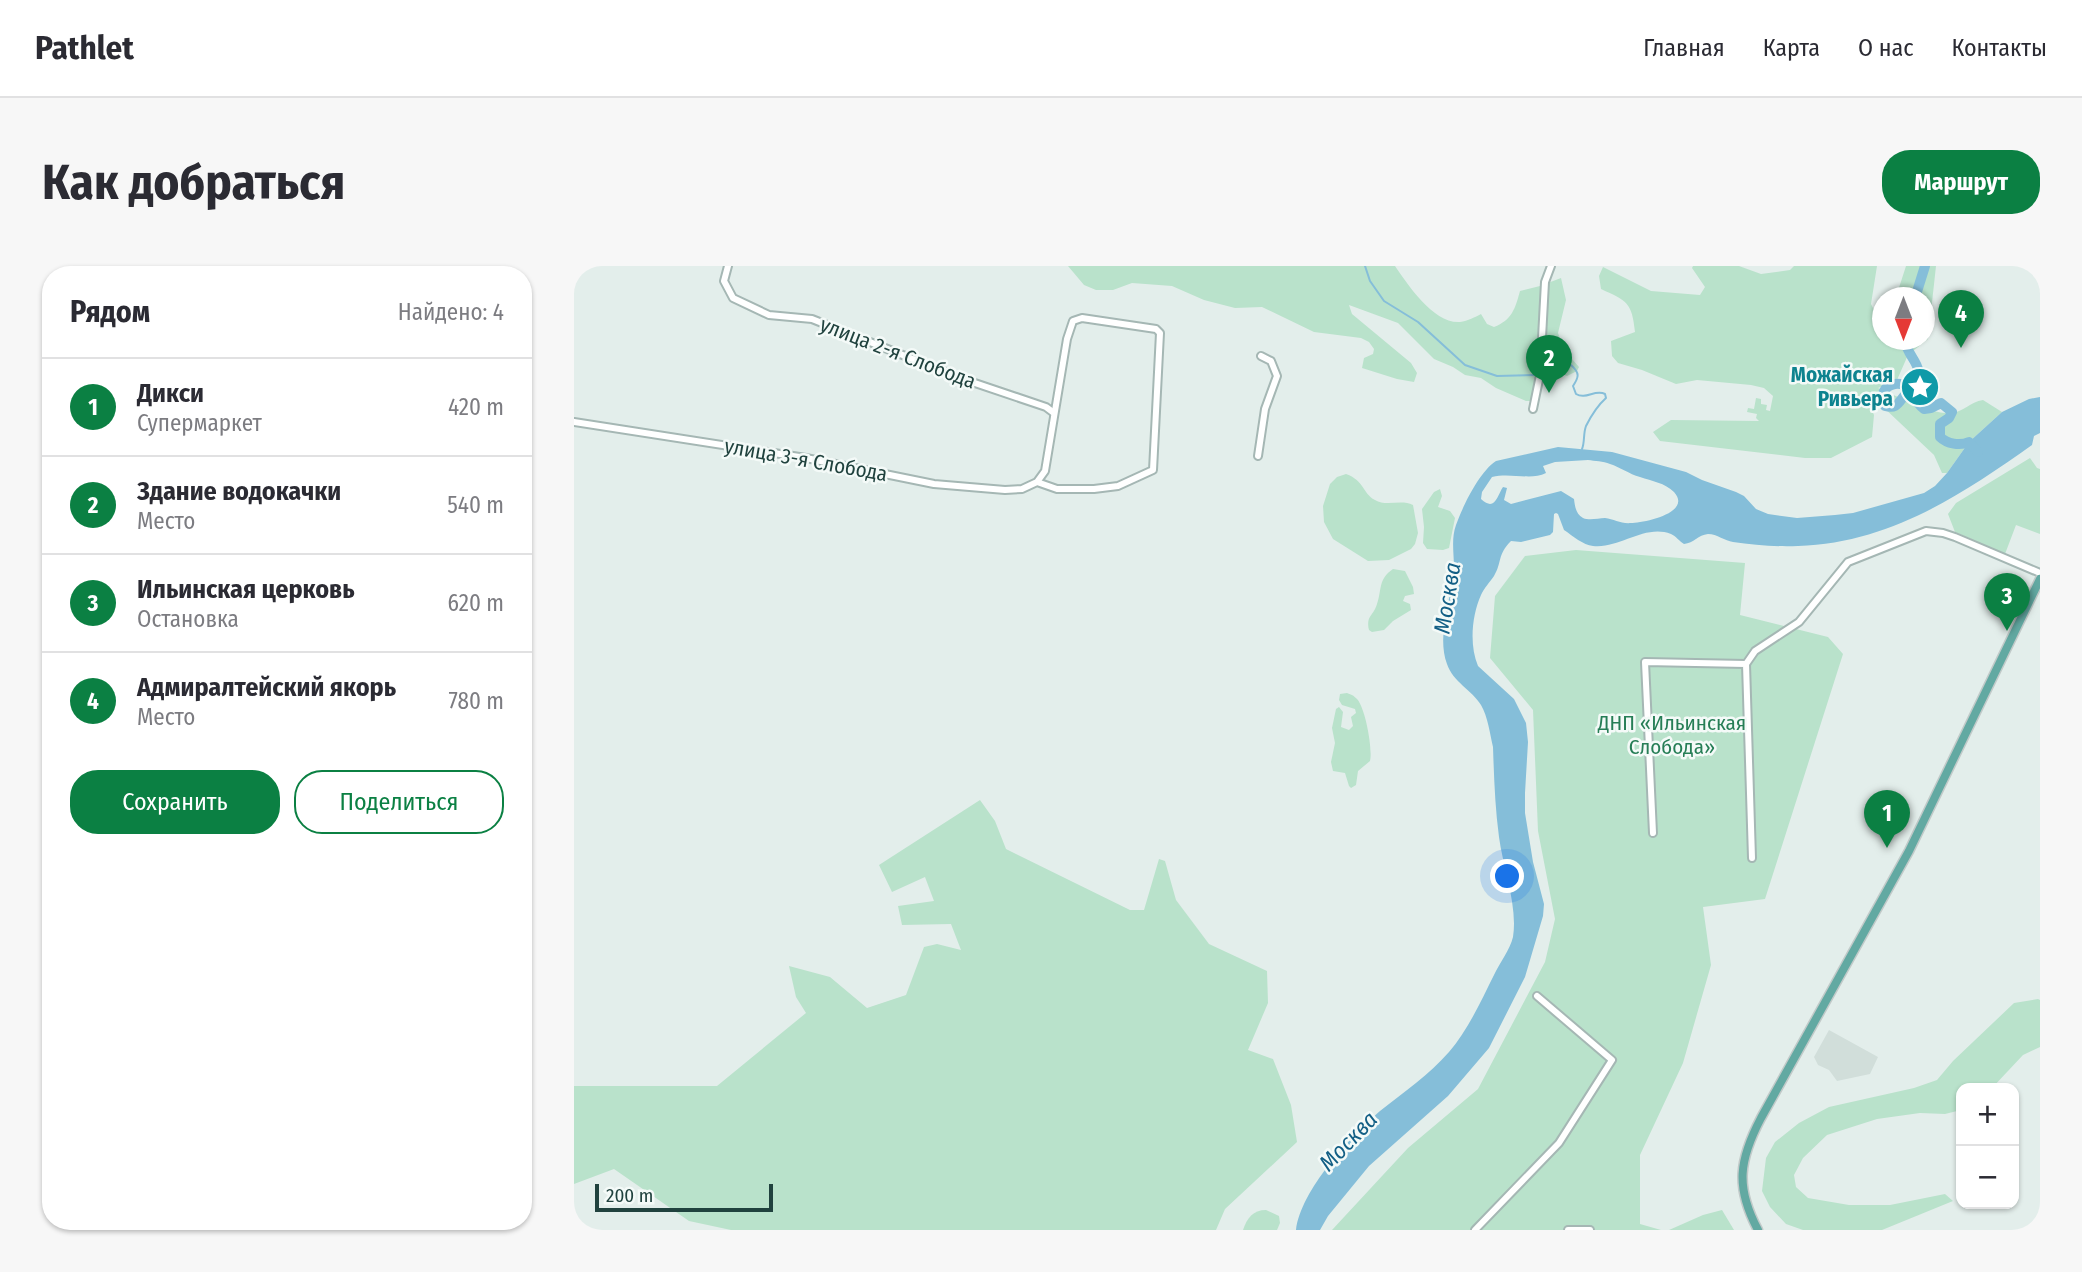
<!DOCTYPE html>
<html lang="ru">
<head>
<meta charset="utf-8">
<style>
	:root { --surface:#fff; --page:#f7f7f7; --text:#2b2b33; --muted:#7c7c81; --line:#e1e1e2; --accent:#0b8043 }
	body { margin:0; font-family:"Fira Sans Condensed",sans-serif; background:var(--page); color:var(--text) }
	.controls { position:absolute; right:21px; bottom:21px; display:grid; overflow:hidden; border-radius:14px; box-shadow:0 2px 5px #0004 }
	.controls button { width:63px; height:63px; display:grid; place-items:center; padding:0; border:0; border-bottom:2px solid var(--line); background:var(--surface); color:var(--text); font:35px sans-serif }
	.compass { position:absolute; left:1298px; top:21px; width:63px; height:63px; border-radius:50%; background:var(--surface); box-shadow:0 2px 5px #0004; rotate:180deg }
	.scale { position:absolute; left:21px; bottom:18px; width:178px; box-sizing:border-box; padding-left:7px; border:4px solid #20423e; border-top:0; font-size:19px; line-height:24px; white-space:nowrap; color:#20423e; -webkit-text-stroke:5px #f4faf8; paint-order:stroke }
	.you { position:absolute; left:934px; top:611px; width:24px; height:24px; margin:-18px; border:5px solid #fff; border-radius:50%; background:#1a73e8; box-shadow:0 0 0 10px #1a73e833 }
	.badge { display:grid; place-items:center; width:46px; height:46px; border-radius:50%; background:var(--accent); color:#fff; font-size:23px; font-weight:700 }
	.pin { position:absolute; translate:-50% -58px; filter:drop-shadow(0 2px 4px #0008) }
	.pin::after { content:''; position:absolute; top:37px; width:24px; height:21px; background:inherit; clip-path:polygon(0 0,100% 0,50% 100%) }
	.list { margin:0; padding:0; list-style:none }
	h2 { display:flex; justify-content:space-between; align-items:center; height:91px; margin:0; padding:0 28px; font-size:30px }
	h2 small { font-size:23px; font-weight:400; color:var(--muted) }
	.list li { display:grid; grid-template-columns:46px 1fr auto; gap:21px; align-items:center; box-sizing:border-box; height:98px; padding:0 28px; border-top:2px solid var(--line) }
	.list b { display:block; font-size:26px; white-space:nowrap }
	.list p { margin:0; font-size:23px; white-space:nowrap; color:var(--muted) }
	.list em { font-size:23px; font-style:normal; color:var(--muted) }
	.actions { display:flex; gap:14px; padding:21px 28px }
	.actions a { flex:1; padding:16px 0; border:2px solid var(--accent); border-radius:28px; text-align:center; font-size:24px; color:var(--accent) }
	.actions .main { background:var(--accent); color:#fff }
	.map { position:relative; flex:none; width:1466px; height:964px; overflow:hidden; border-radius:28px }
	header { display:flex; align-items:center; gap:42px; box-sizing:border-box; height:98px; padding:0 35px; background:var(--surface); border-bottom:2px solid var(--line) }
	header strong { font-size:33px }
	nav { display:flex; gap:38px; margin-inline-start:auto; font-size:24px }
	.intro { display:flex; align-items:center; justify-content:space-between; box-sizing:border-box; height:168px; padding:0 42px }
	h1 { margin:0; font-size:49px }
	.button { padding:18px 32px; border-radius:28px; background:var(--accent); color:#fff; font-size:24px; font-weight:700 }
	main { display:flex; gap:42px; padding:0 42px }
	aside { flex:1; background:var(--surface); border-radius:28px; box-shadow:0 2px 5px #0004 }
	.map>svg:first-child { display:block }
</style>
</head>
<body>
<header>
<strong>Pathlet</strong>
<nav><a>Главная</a><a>Карта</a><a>О нас</a><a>Контакты</a></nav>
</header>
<div class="intro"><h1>Как добраться</h1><a class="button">Маршрут</a></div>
<main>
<aside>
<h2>Рядом<small>Найдено: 4</small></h2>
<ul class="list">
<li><span class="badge">1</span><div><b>Дикси</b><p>Супермаркет</p></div><em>420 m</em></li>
<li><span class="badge">2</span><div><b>Здание водокачки</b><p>Место</p></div><em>540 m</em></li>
<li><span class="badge">3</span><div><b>Ильинская церковь</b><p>Остановка</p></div><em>620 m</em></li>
<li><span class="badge">4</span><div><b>Адмиралтейский якорь</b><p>Место</p></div><em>780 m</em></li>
</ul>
<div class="actions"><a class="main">Сохранить</a><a>Поделиться</a></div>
</aside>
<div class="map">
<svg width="1466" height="964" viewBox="0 0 1466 964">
	<rect width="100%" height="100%" fill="#e3eeeb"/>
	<path fill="#d1deda" d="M 1255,764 L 1304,791 L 1296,808 L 1263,815 L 1255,804 L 1244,799 L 1240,791 Z"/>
	<g fill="#b9e2cb">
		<path d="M 494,0 L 821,0 C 834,19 860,58 886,56 C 894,55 901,51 907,48 L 913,58 L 920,61 C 938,54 941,43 946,25 L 966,20 L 987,12 L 992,34 L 984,67 L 990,84 L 1005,101 L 1003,105 L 993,110 L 981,105 L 971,107 L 964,135 L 952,135 L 922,122 L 907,112 L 891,109 L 879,101 L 860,93 L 824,57 L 775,39 L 778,48 L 837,97 L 843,107 L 840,116 L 823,113 L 788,102 L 790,92 L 799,88 L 800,83 L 795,76 L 787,72 L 740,66 L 688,41 L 661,42 L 630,34 L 598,20 L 558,17 L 539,24 L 522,24 L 510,19 Z"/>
		<path d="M 1119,0 L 1165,0 L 1187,8 L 1216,4 L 1220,0 L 1303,0 L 1297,38 L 1303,50 L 1308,47 L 1308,74 L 1350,74 L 1350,32 L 1322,31 L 1332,0 L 1362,0 L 1354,73 L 1334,89 L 1323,114 L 1304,122 C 1324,130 1357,149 1378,147 C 1389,146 1396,136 1409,134 L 1428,146 L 1395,176 L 1373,207 L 1368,207 L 1360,189 L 1307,139 L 1294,135 L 1300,149 L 1298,171 L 1257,192 L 1231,192 L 1086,175 L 1079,166 L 1097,154 L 1185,155 L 1182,152 L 1183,148 L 1173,146 L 1174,142 L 1180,143 L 1182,132 L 1187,133 L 1187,138 L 1193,139 L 1192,144 L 1196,145 L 1199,130 L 1190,122 L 1177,119 L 1123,114 L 1102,118 L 1068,104 L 1044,97 L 1038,90 L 1037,75 L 1061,66 C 1058,36 1053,35 1027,23 L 1025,10 L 1029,1 L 1077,25 L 1126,29 L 1131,21 L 1118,2 Z"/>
		<path d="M 1456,192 L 1463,202 L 1466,203 L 1466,268 L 1442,259 L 1431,288 L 1381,266 L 1374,248 L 1382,237 Z"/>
		<path d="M 772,208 C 791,215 788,227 801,234 C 812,241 827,233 839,239 L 844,267 L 841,278 L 837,283 L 815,294 L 794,295 L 759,273 L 750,256 L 749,240 L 756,218 L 763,211 Z"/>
		<path d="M 866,223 L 868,230 L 864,241 L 876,245 L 881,252 L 875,282 L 869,284 L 853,283 L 849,277 L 850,261 L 848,243 L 860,226 Z"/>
		<path d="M 1002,284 L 1171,297 L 1166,349 L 1254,371 L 1269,388 L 1191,633 L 1129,641 L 1137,699 L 1109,797 L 1066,889 L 1066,958 L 1087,964 L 758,964 L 834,882 L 904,823 L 971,696 L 981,653 L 964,565 L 959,444 L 916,392 L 921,330 L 951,290 Z"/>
		<path d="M 819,303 L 831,305 L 839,321 L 840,328 L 831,330 L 829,335 L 836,338 L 837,344 L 819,355 L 810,364 L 798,366 L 795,364 C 792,349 799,351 803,338 C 808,324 804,313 819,303 Z"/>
		<path d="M 773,427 C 778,429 779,429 783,433 C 791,441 799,483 796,495 L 784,505 L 782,519 L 777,522 L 775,520 L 771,507 L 759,505 L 757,496 L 761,477 L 758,462 L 762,443 L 765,441 L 769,446 L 767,461 L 775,464 L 779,460 L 777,451 L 782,447 L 781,443 L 768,439 L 765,434 L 766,428 Z"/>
		<path d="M 406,534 L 421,555 L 432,583 L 556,644 L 570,644 L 585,593 L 591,595 L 602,634 L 635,678 L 693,705 L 694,737 L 674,784 L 699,793 L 717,839 L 723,876 L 651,943 L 642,964 L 157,964 L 115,955 L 40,903 L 0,918 L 0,820 L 143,820 L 232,747 L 222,731 L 215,700 L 256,711 L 293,742 L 332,729 L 350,681 L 363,678 L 387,684 L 377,658 L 328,659 L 324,640 L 360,635 L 351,611 L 318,626 L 305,599 Z"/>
		<path d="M 1464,733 L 1466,734 L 1466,781 L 1449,789 L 1418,822 L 1387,822 L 1387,844 L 1371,848 L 1346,847 L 1303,853 L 1253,869 L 1229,892 L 1220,909 L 1222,921 L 1234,932 L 1275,939 L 1316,939 L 1371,928 L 1379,935 L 1308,964 L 1229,964 L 1212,958 L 1196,941 L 1188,925 L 1192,892 L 1201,876 L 1225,857 L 1255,841 L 1340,822 L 1363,814 L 1379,795 L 1440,737 Z"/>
		<path d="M 692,944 L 705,950 L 706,957 L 703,964 L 669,964 C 673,952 679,944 692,944 Z"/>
		<path d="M 1148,944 L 1160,964 L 1095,964 L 1129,949 Z"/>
	</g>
	<path fill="#85bed9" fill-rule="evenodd" d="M 1466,131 L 1466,167 L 1460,170 L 1458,179 C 1386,230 1315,277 1224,280 C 1203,281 1180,279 1159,276 C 1151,275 1143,268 1134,268 C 1124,269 1120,277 1110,278 C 1105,275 1102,270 1097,268 C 1070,258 1046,283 1019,280 C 1009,279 999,270 990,264 L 984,248 L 982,247 L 980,248 L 979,266 L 976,269 L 947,276 L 937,275 C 923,289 928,297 920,310 C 916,316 910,322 907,329 C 898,349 895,379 904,400 L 940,433 L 952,457 L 954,476 L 951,527 L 951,547 L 959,596 L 970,638 L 969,650 L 951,711 L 915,782 L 874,830 L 795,900 L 754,950 L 746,964 L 722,964 C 727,924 776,871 806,845 C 830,826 855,809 875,786 C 894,764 907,735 920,709 C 926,696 936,684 939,671 C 944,640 929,602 925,571 C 921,541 920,511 919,481 C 916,468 914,451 907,439 C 898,424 879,416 873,398 C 862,368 878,332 880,302 C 880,287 877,273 882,259 C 889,240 905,206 922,195 L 984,181 L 1038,186 L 1112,206 L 1128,214 L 1162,226 L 1170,230 L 1182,243 L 1194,248 L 1223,252 L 1261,249 L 1279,247 L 1350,227 L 1361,220 L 1373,207 L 1395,176 L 1428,146 L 1455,133 ZM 1014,194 C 1021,195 1029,195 1036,198 C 1046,201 1055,208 1066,211 C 1078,215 1091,217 1100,226 C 1119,247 1069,257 1057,257 C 1047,258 1040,253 1031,252 C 1024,252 1016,255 1009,252 C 1002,248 1001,241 1000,233 L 987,225 L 937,238 L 930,234 L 933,222 L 929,221 C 923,230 921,246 907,233 L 908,226 L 918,211 C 937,206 956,215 972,207 L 969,200 L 981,196 Z"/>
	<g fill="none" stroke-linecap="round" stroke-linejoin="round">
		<g stroke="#85bed9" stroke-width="2">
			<path d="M 791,0 L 796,15 L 810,35 L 844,56 L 891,99 L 923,110 L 964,109"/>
			<path d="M 969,108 L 984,99 L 997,99 C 1006,107 1005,111 999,120 L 1002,128 C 1012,134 1021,123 1031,128 L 1032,132 C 1023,140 1017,150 1012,160 C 1009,168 1011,176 1008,183"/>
		</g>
		<g stroke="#85bed9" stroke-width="10">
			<path d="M 1341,32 L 1351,0"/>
			<path d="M 1331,74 C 1333,93 1354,100 1339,120 C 1332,120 1327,117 1321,118 C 1309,120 1306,130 1311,140 C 1323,143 1324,137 1331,129 C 1341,129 1343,138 1350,143 L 1357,142 L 1367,137 L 1378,146 L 1375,152 L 1366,158 L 1366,171 C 1373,178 1386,180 1395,176 L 1404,186"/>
		</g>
		<g stroke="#a5b7b4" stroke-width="10">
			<g id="minor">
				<path d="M 154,0 L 150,15 L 159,32 L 195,49 L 238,53 L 389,113 L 472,141 L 480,147"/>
				<path d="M 959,143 L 966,109 L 971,16 L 977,0"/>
				<path d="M 0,156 L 232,192 L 360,218 L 431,224 L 448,223 L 463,216 L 471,205 L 493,73 L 499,55 L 508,52 L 582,63 L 586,67 L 579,204 L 544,220 L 520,223 L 483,223 L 463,216"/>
				<path d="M 684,190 L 691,143 L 703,110 L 697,95 L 687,90"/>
				<path d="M 1172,398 L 1181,385 L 1225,356 L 1274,296 L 1352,265 L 1369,267 L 1381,271 L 1466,307"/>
				<path d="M 1079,567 L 1071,396 L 1172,398 L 1178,592"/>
				<path d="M 901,964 L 985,877 L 1038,794 L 963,730"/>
				<path d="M 994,964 L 1016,964"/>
			</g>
		</g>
		<g stroke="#c1cac9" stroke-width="11">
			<path id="major" d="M 1184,964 C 1161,921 1165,894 1187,852 L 1335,585 L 1466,313"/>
		</g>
		<use href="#minor" stroke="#fff" stroke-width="6"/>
		<use href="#major" stroke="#62a9a2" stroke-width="8"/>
	</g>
	<defs>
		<g id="sight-disc" transform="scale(2.0125)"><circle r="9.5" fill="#0f9aa8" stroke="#f4faf8"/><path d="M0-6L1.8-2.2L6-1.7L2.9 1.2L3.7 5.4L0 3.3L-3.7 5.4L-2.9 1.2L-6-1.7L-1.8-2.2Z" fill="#fff"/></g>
	</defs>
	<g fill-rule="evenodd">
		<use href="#sight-disc" x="1346" y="121"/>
	</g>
	<g text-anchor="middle" stroke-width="5" stroke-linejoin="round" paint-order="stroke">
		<g font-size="21" fill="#20423e" stroke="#f4faf8">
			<text transform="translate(324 87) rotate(21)" y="7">улица 2-я Слобода</text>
			<text transform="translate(232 194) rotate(10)" y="7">улица 3-я Слобода</text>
		</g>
		<g font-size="21" font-weight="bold" fill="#0d838f" stroke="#f4faf8" text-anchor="end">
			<text x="1319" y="116">Можайская<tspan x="1319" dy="24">Ривьера</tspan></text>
		</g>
		<g font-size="21" fill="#267e56" stroke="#f4faf8">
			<text x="1098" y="464">ДНП «Ильинская<tspan x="1098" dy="24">Слобода»</tspan></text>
		</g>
		<g font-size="23" font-style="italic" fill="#135f85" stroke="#f4faf8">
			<text transform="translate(873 332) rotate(-81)" y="8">Москва</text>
			<text transform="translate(774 875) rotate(-46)" y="8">Москва</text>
		</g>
	</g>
</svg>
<div class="controls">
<button>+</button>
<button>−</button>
</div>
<svg class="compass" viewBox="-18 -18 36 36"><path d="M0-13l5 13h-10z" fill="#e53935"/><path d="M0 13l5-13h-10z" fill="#7c7c81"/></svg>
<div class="scale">200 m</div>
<div class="you"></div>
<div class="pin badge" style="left:1313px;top:582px">1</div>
<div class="pin badge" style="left:975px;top:127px">2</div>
<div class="pin badge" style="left:1433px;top:365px">3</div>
<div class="pin badge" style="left:1387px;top:82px">4</div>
</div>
</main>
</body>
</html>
